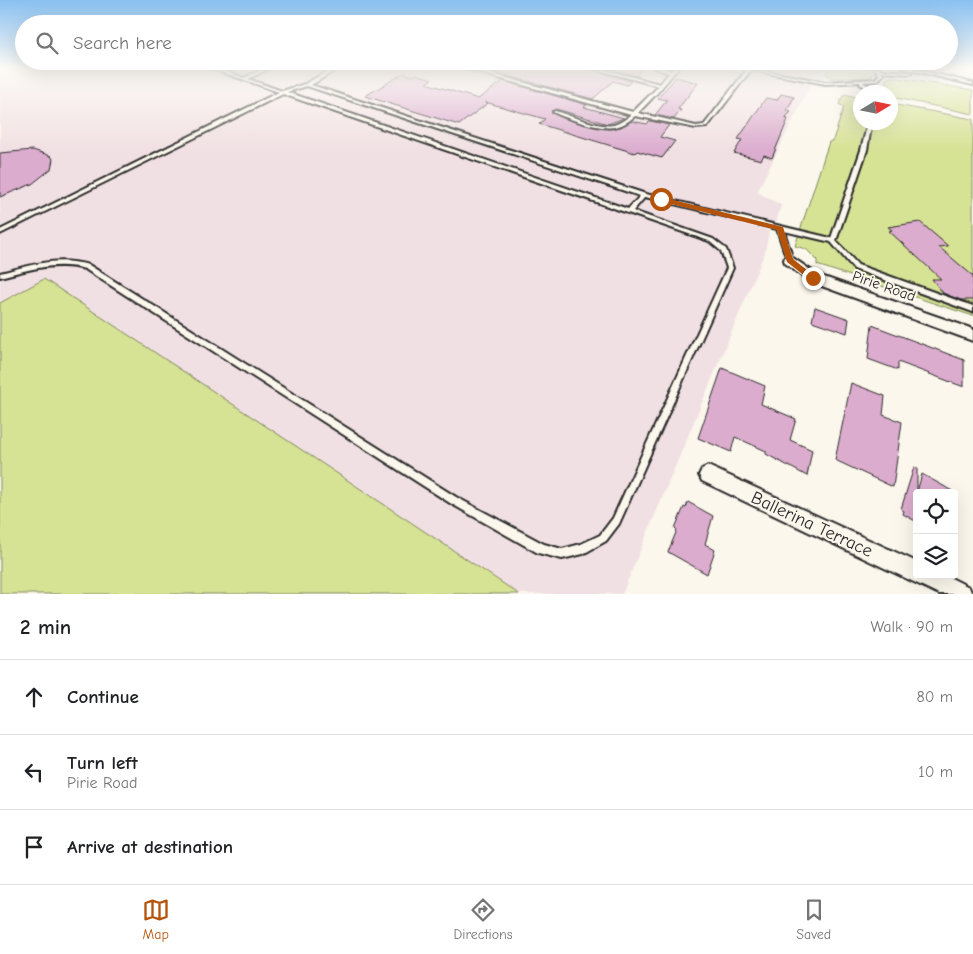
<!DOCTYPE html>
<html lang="en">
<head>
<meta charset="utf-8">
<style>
	:root { --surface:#fff; --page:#f6f6f6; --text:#202124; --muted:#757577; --line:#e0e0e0; --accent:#b45309 }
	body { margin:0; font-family:"Comic Neue",sans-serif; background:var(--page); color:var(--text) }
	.controls { position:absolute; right:15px; bottom:15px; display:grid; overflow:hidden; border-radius:5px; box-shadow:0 5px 20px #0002 }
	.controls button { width:45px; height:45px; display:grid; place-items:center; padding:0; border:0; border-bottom:1px solid var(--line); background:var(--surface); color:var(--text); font:25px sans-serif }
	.compass { position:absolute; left:853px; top:85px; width:45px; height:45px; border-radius:50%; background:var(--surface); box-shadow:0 5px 20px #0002; rotate:80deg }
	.stop { position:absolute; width:15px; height:15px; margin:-11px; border:4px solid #b45309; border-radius:50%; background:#fff }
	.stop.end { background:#b45309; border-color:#fff; box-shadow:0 1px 5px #0008 }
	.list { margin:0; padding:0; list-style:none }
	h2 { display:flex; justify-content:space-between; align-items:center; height:65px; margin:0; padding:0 20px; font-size:21px }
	h2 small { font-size:16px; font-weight:400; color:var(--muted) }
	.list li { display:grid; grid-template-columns:32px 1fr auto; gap:15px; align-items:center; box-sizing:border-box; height:75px; padding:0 20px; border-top:1px solid var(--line) }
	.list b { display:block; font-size:19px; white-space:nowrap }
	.list p { margin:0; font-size:16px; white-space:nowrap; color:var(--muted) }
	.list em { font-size:16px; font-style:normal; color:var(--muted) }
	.icon { flex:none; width:28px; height:28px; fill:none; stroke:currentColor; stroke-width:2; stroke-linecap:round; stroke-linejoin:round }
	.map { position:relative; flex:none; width:973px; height:594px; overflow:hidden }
	.search { position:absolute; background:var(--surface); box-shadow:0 5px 20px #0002; left:15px; right:15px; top:15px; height:55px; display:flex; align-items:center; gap:12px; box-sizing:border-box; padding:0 18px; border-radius:28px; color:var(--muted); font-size:19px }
	.sheet { height:290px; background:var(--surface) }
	nav { display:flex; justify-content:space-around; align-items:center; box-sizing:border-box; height:70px; border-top:1px solid var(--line); background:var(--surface); font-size:14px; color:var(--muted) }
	nav a { display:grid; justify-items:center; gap:2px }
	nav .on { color:var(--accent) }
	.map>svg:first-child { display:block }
</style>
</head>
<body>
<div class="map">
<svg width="973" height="594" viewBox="0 0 973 594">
	<rect width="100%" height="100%" fill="#fbf7ec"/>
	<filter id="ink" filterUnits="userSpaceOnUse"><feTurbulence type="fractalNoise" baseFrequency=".02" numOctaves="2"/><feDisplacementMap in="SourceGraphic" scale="10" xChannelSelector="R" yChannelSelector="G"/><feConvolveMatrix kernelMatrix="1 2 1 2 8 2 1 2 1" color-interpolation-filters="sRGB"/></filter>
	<g filter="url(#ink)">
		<path fill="#f1e0e3" d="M 0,68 L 819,68 L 757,192 L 781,205 L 776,223 L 766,220 L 764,224 L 763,229 L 769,231 L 765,252 L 622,594 L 519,594 L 44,279 L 0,303 Z"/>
		<g fill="#d6e294" stroke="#808660">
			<path d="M 829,68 L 870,68 L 873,73 L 872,77 L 868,78 L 831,78 L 826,74 Z"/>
			<path d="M 892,77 L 973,90 L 973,114 L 891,97 L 890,92 L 883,92 L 887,78 Z"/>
			<path d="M 844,94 L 860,98 L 860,122 L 890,122 L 891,104 L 973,119 L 973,316 L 817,265 L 817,260 L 806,249 L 795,246 L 829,142 L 833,140 L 844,107 L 839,104 Z"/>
			<path d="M 44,279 L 519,594 L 0,594 L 0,303 Z"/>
		</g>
		<g fill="#dbacce" stroke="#2b2b2b">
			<path d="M 494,68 L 588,68 L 631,81 L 627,85 L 613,81 L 593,99 L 494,72 Z"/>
			<path d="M 607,68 L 643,68 L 636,76 Z"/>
			<path d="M 404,73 L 413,76 L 416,74 L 432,79 L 426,83 L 478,99 L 503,81 L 587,105 L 584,107 L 624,118 L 608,124 L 556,109 L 551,111 L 565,119 L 608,129 L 621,127 L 632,121 L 647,124 L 650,121 L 669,125 L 660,137 L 675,141 L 662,158 L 637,151 L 635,153 L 539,124 L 545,119 L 485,102 L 488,103 L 459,125 L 365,96 Z"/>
			<path d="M 676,77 L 698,83 L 678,109 L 681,110 L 674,119 L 655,115 L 667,100 L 658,98 Z"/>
			<path d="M 781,94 L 794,97 L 787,111 L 791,112 L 785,118 L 788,119 L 772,158 L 764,155 L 761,160 L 734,153 L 742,140 L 738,139 L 766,98 L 777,100 Z"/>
			<path d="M 33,150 L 51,156 L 53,159 L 51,169 L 32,184 L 0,197 L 0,153 Z"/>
			<path d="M 920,222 L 948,246 L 939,247 L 973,276 L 973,300 L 960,300 L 943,293 L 932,279 L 941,279 L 889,231 L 892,230 L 888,227 Z"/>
			<path d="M 815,307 L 849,319 L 847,333 L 812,321 Z"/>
			<path d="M 872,325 L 964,360 L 964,387 L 898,362 L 898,370 L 868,359 Z"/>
			<path d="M 722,368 L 765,386 L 761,404 L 796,419 L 790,440 L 812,450 L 807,476 L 766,454 L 766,451 L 735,437 L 731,452 L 698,438 Z"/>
			<path d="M 851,383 L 885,396 L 883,415 L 902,422 L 893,487 L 835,460 Z"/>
			<path d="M 914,467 L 917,468 L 917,492 L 922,474 L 956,493 L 917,493 L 917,522 L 903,514 L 904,511 L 901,509 Z"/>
			<path d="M 688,502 L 713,516 L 705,544 L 715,550 L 707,574 L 668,552 L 677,530 L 675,528 L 684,507 L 686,508 Z"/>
		</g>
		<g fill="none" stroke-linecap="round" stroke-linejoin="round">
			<g stroke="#2b2b2b" stroke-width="4">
				<g id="lane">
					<path d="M 210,68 L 217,68 L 244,78 L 264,68 L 270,68 L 248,79 L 282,91 L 305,84 L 333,68 L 339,68 L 311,85 L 646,194 L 831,238 L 861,150 L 868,122 L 872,122 L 867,150 L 836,241 L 858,265 L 973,306 L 973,312 L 854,269 L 831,242 L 784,231 L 793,260 L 790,262 L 787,260 L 777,229 L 645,197 L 633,211 L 713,239 L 726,249 L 733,268 L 619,524 L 606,541 L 583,554 L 562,559 L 538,553 L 450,503 L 85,269 C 56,261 28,270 0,277 L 0,273 C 32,265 56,256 89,265 L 456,497 L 544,544 L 562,549 L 581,544 L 600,535 L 613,518 L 727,268 L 721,251 L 709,241 L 283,94 L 0,234 L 0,230 L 279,92 ZM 307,86 L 640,196 L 628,209 L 287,92 Z"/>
					<path d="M 462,68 L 470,68 L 633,112 L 659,86 L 590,68 L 598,68 L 660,84 L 669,73 L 654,68 L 661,68 L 671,71 L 674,68 L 678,68 L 657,93 L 638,113 L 696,126 L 704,125 L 708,120 L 748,68 L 826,82 L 875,79 L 879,75 L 875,68 L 879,68 L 880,70 L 910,72 L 912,73 L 910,74 L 882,72 L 883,75 L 877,81 L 863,82 L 877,92 L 873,92 L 860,84 L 860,82 L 826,84 L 751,70 L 707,127 L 696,128 L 635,116 C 629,121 622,126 614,127 C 601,130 565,118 553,112 L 555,111 C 570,115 598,128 614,125 C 620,123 626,119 631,115 Z"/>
					<path d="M 902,68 L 911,68 L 973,83 L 973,85 Z"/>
				</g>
			</g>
			<g stroke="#2b2b2b" stroke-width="4">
				<g id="street">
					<path d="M 790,256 L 818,275 L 973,329 L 973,341 L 808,281 L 785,263 L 784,260 L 785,257 Z"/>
					<path d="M 708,466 L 917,562 L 917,575 L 945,575 L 969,587 L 972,594 L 939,594 L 702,481 L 699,475 L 702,469 Z"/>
				</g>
			</g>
			<use href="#lane" fill="#fbf7ec" fill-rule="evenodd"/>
			<use href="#street" fill="#fbf7ec" fill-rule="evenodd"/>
		</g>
	</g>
	<linearGradient id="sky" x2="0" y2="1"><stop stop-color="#89c0f0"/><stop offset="0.45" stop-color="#fdfbf6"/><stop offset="1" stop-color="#fdfbf6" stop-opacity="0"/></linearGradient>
	<rect width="973" height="151" fill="url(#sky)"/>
	<path fill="#b45309" d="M 661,197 L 783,227 L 793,259 L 817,278 L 810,280 L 787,262 L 777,230 L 659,201 Z"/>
	<g text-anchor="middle" stroke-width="4" stroke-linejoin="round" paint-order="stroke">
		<g font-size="15" fill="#2b2b2b" stroke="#fbf7ec">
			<text transform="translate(884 286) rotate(19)" y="5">Pirie Road</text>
		</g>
		<g font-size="18" fill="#2b2b2b" stroke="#fbf7ec">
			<text transform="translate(812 524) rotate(25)" y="6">Ballerina Terrace</text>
		</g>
	</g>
</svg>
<div class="controls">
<button><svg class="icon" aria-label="locate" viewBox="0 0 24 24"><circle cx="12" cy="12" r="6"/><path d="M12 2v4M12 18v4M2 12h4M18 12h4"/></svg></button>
<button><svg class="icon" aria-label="layers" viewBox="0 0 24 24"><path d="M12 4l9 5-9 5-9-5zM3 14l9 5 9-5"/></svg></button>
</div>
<svg class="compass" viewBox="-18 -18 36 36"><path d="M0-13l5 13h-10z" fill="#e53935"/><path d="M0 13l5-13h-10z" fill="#757577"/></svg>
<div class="stop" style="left:661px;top:199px"></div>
<div class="stop end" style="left:813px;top:278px"></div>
<div class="search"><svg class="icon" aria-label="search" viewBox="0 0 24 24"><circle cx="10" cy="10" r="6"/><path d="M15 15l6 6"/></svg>Search here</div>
</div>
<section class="sheet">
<h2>2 min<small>Walk · 90 m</small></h2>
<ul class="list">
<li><svg class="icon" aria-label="ahead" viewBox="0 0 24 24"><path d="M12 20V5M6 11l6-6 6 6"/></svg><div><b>Continue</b></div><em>80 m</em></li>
<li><svg class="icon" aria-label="left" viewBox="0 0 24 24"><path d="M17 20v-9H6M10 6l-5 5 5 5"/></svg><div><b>Turn left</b><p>Pirie Road</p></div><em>10 m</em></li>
<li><svg class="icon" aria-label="arrive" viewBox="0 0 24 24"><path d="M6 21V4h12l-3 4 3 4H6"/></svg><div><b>Arrive at destination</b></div></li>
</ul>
</section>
<nav>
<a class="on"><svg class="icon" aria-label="map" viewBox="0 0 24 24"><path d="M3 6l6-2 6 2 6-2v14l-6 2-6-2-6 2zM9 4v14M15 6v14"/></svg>Map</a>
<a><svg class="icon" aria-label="directions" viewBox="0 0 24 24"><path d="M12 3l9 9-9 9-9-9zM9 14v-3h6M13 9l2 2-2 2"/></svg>Directions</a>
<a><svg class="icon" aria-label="saved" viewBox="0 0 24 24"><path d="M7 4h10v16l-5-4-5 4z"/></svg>Saved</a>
</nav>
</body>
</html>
